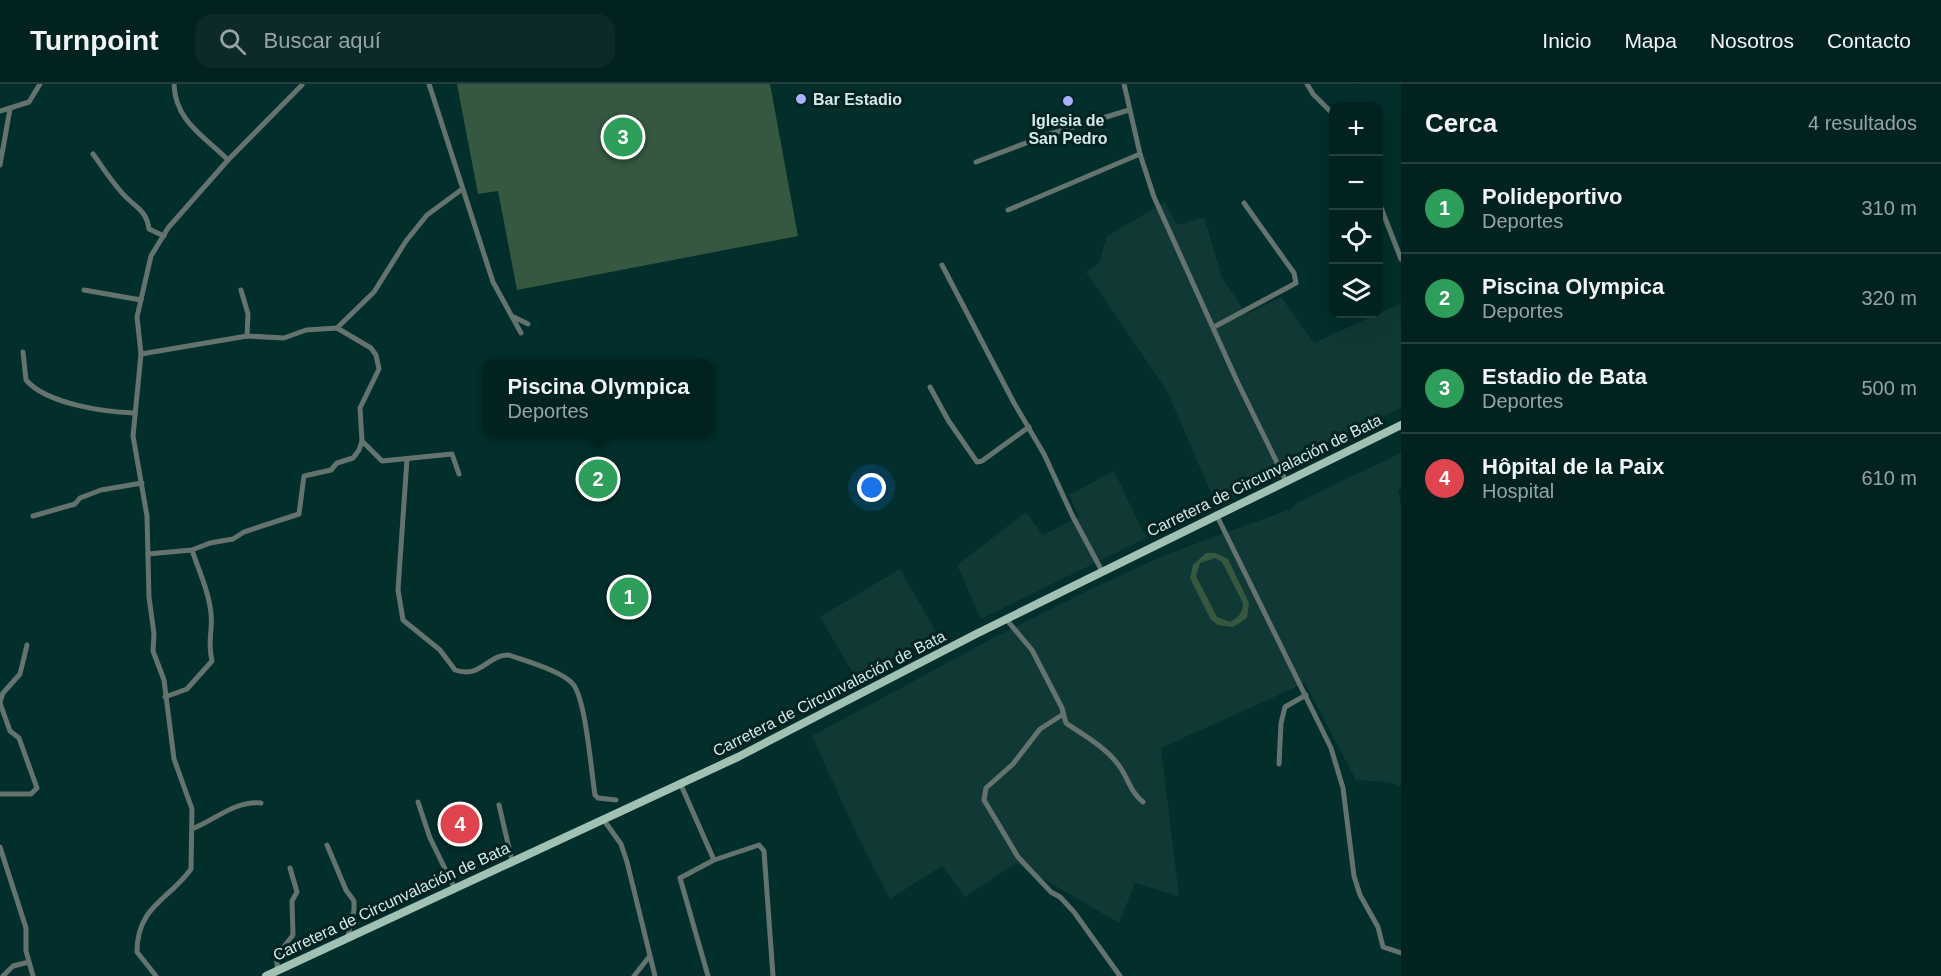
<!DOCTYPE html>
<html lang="es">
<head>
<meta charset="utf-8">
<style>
	:root { --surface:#022220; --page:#0c2a29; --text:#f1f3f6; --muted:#96a4a5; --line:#233f3e; --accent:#db2777 }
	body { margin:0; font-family:Arial,sans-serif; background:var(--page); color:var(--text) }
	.controls { position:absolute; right:18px; top:18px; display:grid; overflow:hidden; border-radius:12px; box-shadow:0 6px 24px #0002 }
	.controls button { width:54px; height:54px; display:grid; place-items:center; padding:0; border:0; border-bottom:2px solid var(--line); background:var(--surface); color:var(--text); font:30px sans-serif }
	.you { position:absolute; left:872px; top:404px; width:21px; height:21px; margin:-15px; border:4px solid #fff; border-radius:50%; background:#1a73e8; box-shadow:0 0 0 9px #1a73e833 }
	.badge { display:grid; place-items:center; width:39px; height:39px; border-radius:50%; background:var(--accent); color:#fff; font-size:20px; font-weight:700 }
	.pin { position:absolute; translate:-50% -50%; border:3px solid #fff; box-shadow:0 2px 6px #0006 }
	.popup { position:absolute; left:483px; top:275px; width:231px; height:78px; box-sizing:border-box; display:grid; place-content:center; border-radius:12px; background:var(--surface); filter:drop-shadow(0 2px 4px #0005); font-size:20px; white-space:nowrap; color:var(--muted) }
	.popup b { font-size:22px; color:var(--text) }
	.popup::after { content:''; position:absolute; left:50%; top:100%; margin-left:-12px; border:12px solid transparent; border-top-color:var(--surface) }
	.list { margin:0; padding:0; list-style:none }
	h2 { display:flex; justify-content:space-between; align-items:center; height:78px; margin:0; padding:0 24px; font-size:26px }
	h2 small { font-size:20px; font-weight:400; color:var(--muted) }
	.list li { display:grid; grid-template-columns:39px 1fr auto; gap:18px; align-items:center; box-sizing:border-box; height:90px; padding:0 24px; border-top:2px solid var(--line) }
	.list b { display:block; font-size:22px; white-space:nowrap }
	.list p { margin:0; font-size:20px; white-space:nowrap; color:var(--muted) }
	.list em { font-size:20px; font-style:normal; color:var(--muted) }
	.icon { flex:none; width:33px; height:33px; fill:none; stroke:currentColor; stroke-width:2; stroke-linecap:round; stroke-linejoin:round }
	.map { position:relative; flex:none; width:1401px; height:892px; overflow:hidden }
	header { display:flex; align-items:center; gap:36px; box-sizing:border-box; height:84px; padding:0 30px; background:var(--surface); border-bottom:2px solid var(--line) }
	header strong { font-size:28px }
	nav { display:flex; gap:33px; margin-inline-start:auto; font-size:21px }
	.search { width:420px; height:54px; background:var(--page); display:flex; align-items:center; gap:15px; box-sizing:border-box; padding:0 21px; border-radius:18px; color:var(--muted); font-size:22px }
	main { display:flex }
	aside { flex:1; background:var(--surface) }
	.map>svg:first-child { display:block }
</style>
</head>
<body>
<header>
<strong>Turnpoint</strong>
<div class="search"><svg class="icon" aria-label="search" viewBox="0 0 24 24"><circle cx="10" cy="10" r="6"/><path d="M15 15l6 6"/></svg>Buscar aquí</div>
<nav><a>Inicio</a><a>Mapa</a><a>Nosotros</a><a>Contacto</a></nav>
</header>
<main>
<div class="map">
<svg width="1401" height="892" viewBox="0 0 1401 892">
	<rect width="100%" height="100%" fill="#022e2b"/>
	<g fill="#103936">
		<path d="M 1165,118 L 1177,141 L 1204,133 L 1222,194 L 1247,230 L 1281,213 L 1314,259 L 1401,219 L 1401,324 L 1285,378 L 1272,396 L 1216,421 L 1167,307 L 1086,188 L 1099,179 L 1107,152 Z"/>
		<path d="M 1401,369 L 1401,405 L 1398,407 L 1401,420 L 1401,702 L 1387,698 L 1356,696 L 1305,599 L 1161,664 L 1179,812 L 1135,799 L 1119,839 L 1016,779 L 965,813 L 942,782 L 890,815 L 857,751 L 812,652 L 995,553 L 1087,507 L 1165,471 L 1291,425 L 1298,418 Z"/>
		<path d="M 1114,387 L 1146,454 L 981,535 L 957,481 L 1026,428 L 1043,451 L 1079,433 L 1069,411 Z"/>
		<path d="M 900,485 L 936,548 L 857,596 L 820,533 Z"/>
	</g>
	<g fill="#365840" fill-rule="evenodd">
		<path d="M 457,0 L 770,0 L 798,152 L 517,206 L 498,107 L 478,110 Z"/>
		<path d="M 1206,469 L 1215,469 L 1228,475 L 1249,519 L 1247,534 L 1233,543 L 1218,541 L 1211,536 L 1190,494 L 1193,481 ZM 1215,474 L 1222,478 L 1243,519 C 1243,529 1239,533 1230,538 L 1217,533 L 1196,492 L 1200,479 Z"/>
	</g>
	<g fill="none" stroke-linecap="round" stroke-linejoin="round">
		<g stroke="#64736e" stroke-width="5">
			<path d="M 429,0 L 493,198 L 521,249"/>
			<path d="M 1124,0 L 1140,70 L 1154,113 L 1237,297 L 1286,397"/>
			<path d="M 1307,0 L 1313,10 L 1334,31"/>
			<path d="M 0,27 L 29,18 L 40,0"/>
			<path d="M 93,70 C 104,85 115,103 128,115 C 139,125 147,129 149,145 L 164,152"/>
			<path d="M 228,76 L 302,1"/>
			<path d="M 976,78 L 1047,51 L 1129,26"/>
			<path d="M 0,81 L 10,25"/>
			<path d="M 1378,116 L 1401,175"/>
			<path d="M 1008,126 L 1140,70"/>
			<path d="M 942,181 L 1014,319 L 1044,370 L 1072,431 L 1102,487"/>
			<path d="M 84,206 L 141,216"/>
			<path d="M 241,206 L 248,230 L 247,252"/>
			<path d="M 514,233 L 528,240"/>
			<path d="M 1214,243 L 1296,199 L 1294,189 L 1244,119"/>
			<path d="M 337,244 L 374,208 L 406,157 L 427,131 L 461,106"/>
			<path d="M 23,268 L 26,296 C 47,320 104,328 135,329"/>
			<path d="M 141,270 L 247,252 L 284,254 L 306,246 L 337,244 L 371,264 L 376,271 L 379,285 L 360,324 L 362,357 L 359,366 L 353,374 L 337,379 L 331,386 L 304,392 L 299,430 L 244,448 L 233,455 L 210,459 L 192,466 L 148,470"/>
			<path d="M 930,303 L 948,336 L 977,378 L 982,377 L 1029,343"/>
			<path d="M 362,357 L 382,377 L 452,370 L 459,390"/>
			<path d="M 407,375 L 398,506 L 403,536 L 440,566 L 455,586 C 481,595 488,570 509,571 C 525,577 562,587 573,600 C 586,616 591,687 595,711 L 598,714 L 616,716"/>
			<path d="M 1216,430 L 1331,664 L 1343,704 L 1354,792 L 1360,811 L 1378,843 L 1383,863 L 1401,869"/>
			<path d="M 33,432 L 75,420 L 80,414 L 101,406 L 142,399"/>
			<path d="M 1006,535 L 1032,566 L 1062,624 L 1066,639 C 1083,651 1104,662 1117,679 C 1128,692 1129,707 1143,718"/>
			<path d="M 165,613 L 187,605 L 212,577 C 207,556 213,548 211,530 C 209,508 199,487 192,466"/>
			<path d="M 0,618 L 3,609 L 20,590 L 27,561"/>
			<path d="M 0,619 L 10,647 L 19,654 L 37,704 L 31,710 L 0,710"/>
			<path d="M 1062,631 L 1040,645 L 1013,680 L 986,704 L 984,716 L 1018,773 L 1051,808 L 1060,813 L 1074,828 L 1120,892"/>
			<path d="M 1279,680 L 1281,639 L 1285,623 L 1306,611"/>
			<path d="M 681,701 L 714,776"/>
			<path d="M 418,718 L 430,754 L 454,803"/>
			<path d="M 499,721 L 512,777"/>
			<path d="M 603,735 L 621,760 L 627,778 L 655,892"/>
			<path d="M 192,745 C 215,736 236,716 261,719"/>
			<path d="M 327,761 L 346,806 L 354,817 L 354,826 L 348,852"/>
			<path d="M 0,763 L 26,844 L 26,867 L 33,892"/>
			<path d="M 278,886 L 276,873 L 293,851 L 292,817 L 297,808 L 290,784"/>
			<path d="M 3,892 L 13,882 L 29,878"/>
			<path d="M 156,892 L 137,868 C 137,822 169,816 191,785 L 192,725 L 174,675 L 164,596 L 153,567 L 154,550 L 149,513 L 147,432 L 133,352 L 141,270 L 137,233 L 151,172 L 168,144 L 228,76 C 204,52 175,37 174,0"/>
			<path d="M 634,892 L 649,873"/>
			<path d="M 708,892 L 680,794 L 714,776 L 759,761 L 764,767 L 773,892"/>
		</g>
		<path stroke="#a1c1b5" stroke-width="8" d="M 266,892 L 738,673 L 976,550 L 1401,341"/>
	</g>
	<g fill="#a9b0fc" stroke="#032321" stroke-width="2">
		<circle cx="801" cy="15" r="6"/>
		<circle cx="1068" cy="17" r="6"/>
	</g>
	<g text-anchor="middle" stroke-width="6" stroke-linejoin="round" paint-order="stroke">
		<g font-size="16" font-weight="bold" fill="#d3e9e7" stroke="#032321" text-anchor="start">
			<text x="813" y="21">Bar Estadio</text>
			<text x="1068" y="42" text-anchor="middle">Iglesia de<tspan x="1068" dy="18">San Pedro</tspan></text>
		</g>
		<g font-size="16" fill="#d3e9e7" stroke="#032321">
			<text transform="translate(1264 391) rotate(-26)" y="6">Carretera de Circunvalación de Bata</text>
			<text transform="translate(829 609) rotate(-27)" y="6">Carretera de Circunvalación de Bata</text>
			<text transform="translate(391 817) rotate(-25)" y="6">Carretera de Circunvalación de Bata</text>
		</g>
	</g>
</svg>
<div class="controls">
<button>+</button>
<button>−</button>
<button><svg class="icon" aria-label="locate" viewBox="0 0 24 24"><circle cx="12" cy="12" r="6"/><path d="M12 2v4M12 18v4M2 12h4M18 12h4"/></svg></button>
<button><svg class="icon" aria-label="layers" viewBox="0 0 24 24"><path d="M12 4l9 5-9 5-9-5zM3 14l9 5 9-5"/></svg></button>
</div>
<div class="you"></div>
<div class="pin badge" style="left:629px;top:513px;background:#2e9e5b">1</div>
<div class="pin badge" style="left:598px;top:395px;background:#2e9e5b">2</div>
<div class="popup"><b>Piscina Olympica</b>Deportes</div>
<div class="pin badge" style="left:623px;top:53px;background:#2e9e5b">3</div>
<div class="pin badge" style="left:460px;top:740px;background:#e0444e">4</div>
</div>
<aside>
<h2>Cerca<small>4 resultados</small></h2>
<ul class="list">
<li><span class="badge" style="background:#2e9e5b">1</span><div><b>Polideportivo</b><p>Deportes</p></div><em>310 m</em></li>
<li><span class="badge" style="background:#2e9e5b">2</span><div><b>Piscina Olympica</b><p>Deportes</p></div><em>320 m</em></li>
<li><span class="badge" style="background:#2e9e5b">3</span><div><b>Estadio de Bata</b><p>Deportes</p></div><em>500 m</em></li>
<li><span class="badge" style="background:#e0444e">4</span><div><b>Hôpital de la Paix</b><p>Hospital</p></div><em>610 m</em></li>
</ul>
</aside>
</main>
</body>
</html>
